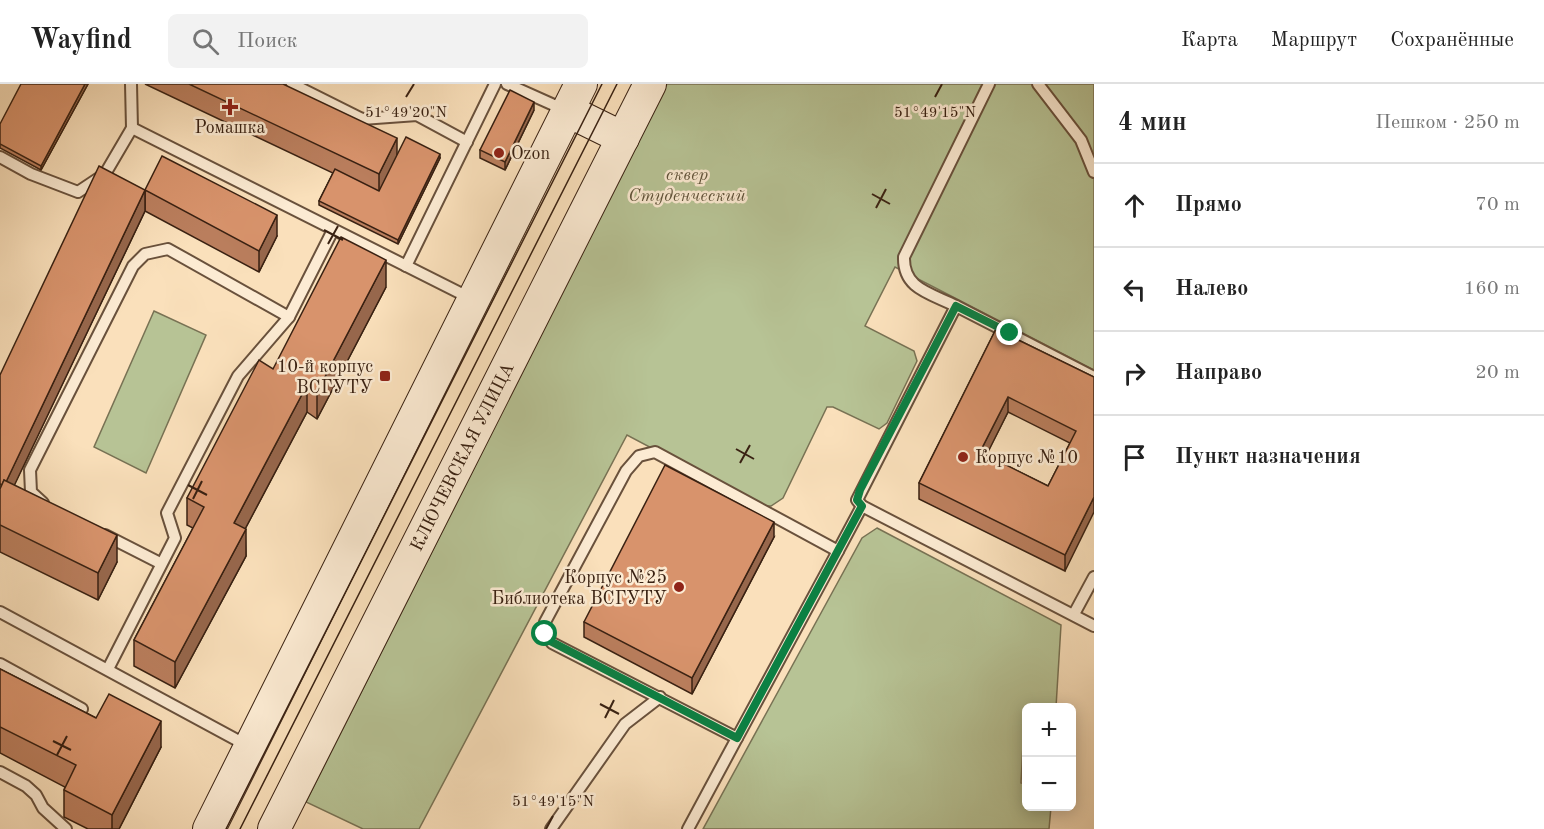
<!DOCTYPE html>
<html lang="ru">
<head>
<meta charset="utf-8">
<style>
	:root { --surface:#fff; --page:#f2f2f2; --text:#222; --muted:#767676; --line:#e0e0e0 }
	body { margin:0; font-family:"Old Standard TT",serif; background:var(--page); color:var(--text) }
	.controls { position:absolute; right:18px; bottom:18px; display:grid; overflow:hidden; border-radius:9px; box-shadow:0 3px 15px #0003 }
	.controls button { width:54px; height:54px; display:grid; place-items:center; padding:0; border:0; border-bottom:2px solid var(--line); background:var(--surface); color:var(--text); font:30px sans-serif }
	.stop { position:absolute; width:18px; height:18px; margin:-14px; border:4px solid #0b8043; border-radius:50%; background:#fff }
	.stop.end { background:#0b8043; border-color:#fff; box-shadow:0 2px 6px #0008 }
	.list { margin:0; padding:0; list-style:none }
	h2 { display:flex; justify-content:space-between; align-items:center; height:78px; margin:0; padding:0 24px; font-size:26px }
	h2 small { font-size:20px; font-weight:400; color:var(--muted) }
	.list li { display:grid; grid-template-columns:39px 1fr auto; gap:18px; align-items:center; box-sizing:border-box; height:84px; padding:0 24px; border-top:2px solid var(--line) }
	.list b { display:block; font-size:22px; white-space:nowrap }
	.list em { font-size:20px; font-style:normal; color:var(--muted) }
	.icon { flex:none; width:33px; height:33px; fill:none; stroke:currentColor; stroke-width:2; stroke-linecap:round; stroke-linejoin:round }
	.map { position:relative; flex:none; width:1094px; height:745px; overflow:hidden }
	header { display:flex; align-items:center; gap:36px; box-sizing:border-box; height:84px; padding:0 30px; background:var(--surface); border-bottom:2px solid var(--line) }
	header strong { font-size:28px }
	nav { display:flex; gap:33px; margin-inline-start:auto; font-size:21px }
	.search { width:420px; height:54px; background:var(--page); display:flex; align-items:center; gap:15px; box-sizing:border-box; padding:0 21px; border-radius:9px; color:var(--muted); font-size:22px }
	main { display:flex }
	aside { flex:1; background:var(--surface) }
	.map>svg:first-child { display:block }
</style>
</head>
<body>
<header>
<strong>Wayfind</strong>
<div class="search"><svg class="icon" aria-label="search" viewBox="0 0 24 24"><circle cx="10" cy="10" r="6"/><path d="M15 15l6 6"/></svg>Поиск</div>
<nav><a>Карта</a><a>Маршрут</a><a>Сохранённые</a></nav>
</header>
<main>
<div class="map">
<svg width="1094" height="745" viewBox="0 0 1094 745">
	<rect width="100%" height="100%" fill="#fae0bb"/>
	<filter id="stains"><feTurbulence type="fractalNoise" baseFrequency=".00333" numOctaves="4"/><feColorMatrix values="0 0 0 0 .2 0 0 0 0 .09 0 0 0 0 .02 0 0 0 .5 -.17"/></filter>
	<radialGradient id="worn" r=".72"><stop offset=".6" stop-color="#630" stop-opacity="0"/><stop offset="1" stop-color="#630" stop-opacity=".3"/></radialGradient>
	<g fill="#b7c395" stroke="#787254" stroke-width="1.5">
		<path d="M 667,0 L 1094,0 L 1094,286 L 895,183 L 865,242 L 914,267 L 917,277 L 887,339 L 879,345 L 833,323 L 827,323 L 783,414 L 771,422 L 761,422 L 627,351 L 419,745 L 363,745 L 306,718 Z"/>
		<path d="M 154,227 L 206,251 L 146,389 L 94,363 Z"/>
		<path d="M 877,444 L 1061,541 L 1056,623 L 1026,624 L 1026,661 L 1023,661 L 1021,699 L 1026,700 L 1026,722 L 1051,723 L 1049,745 L 703,745 L 862,454 Z"/>
	</g>
	<g fill="none" stroke-linecap="round" stroke-linejoin="round">
		<g stroke="#69513c" stroke-width="14">
			<g id="service">
				<path d="M 292,0 L 362,35 L 417,31 L 467,58"/>
				<path d="M 507,0 L 565,26"/>
				<path d="M 1038,0 L 1081,56 L 1094,88"/>
				<path d="M 132,44 L 472,215"/>
				<path d="M 0,73 L 31,90 L 78,108 L 105,90 L 132,44 L 131,0"/>
				<path d="M 406,182 L 495,0"/>
				<path d="M 956,222 C 930,209 903,205 904,173 L 989,0"/>
				<path d="M 1094,293 L 956,222 L 857,416 L 862,422 L 1094,542"/>
				<path d="M 43,419 L 31,408 L 30,386 L 133,182 L 145,170 L 168,165 L 289,233"/>
				<path d="M 105,451 L 160,479"/>
				<path d="M 0,528 L 248,662"/>
				<path d="M 1074,530 L 1094,493"/>
				<path d="M 0,580 L 82,625"/>
				<path d="M 108,585 L 175,454 L 167,429 L 238,292 L 289,233 L 333,146"/>
				<path d="M 737,654 L 838,467"/>
				<path d="M 0,688 L 26,702 L 36,711 L 43,724 L 66,745"/>
				<path d="M 551,745 L 625,640 L 660,613"/>
				<path d="M 688,745 L 737,654 L 552,559 L 545,550 L 545,538 L 626,387 L 639,372 L 655,368 L 838,467 L 862,422"/>
			</g>
		</g>
		<g stroke="#392112" stroke-width="34">
			<g id="secondary">
				<path d="M 568,27 L 623,54"/>
				<path d="M 209,745 L 581,0"/>
				<path id="s1" d="M 274,745 L 650,0"/>
			</g>
		</g>
		<use href="#service" stroke="#fcebd3" stroke-width="10"/>
		<use href="#secondary" stroke="#fcebd3" stroke-width="32"/>
		<g stroke="#392112" stroke-width="1.5">
			<path d="M 226,745 L 602,0"/>
			<path d="M 240,745 L 617,0"/>
		</g>
	</g>
	<g fill="#ba7e5d" stroke="#392112" stroke-width="1.5" fill-rule="evenodd">
		<path d="M 88,0 L 41,86 L 0,64 L 0,40 Z"/>
		<path d="M 145,0 L 283,0 L 397,71 L 440,74 L 398,160 L 319,121 L 319,117 L 333,89 Z"/>
		<path d="M 534,26 L 505,86 L 480,74 L 480,66 Z"/>
		<path d="M 145,106 L 277,152 L 259,188 L 145,127 Z"/>
		<path d="M 145,127 L 14,401 L 117,478 L 98,516 L 0,468 L 0,291 Z"/>
		<path d="M 386,203 L 317,335 L 307,328 L 245,445 L 246,472 L 175,604 L 134,582 L 134,556 L 193,444 L 187,441 L 187,414 L 273,285 Z"/>
		<path d="M 996,245 L 1094,293 L 1065,487 L 919,415 L 919,399 ZM 1008,328 L 1070,359 L 1048,402 L 986,371 Z"/>
		<path d="M 774,453 L 692,610 L 584,553 L 584,538 Z"/>
		<path d="M 0,585 L 96,634 L 161,663 L 119,745 L 88,745 L 64,733 L 64,706 L 65,703 L 0,669 Z"/>
	</g>
	<g fill="#97674c" stroke="#392112" stroke-width="1.5">
		<path d="M 85,0 L 88,0 L 41,86 L 41,82 Z"/>
		<path d="M 534,18 L 534,26 L 505,86 L 505,78 Z"/>
		<path d="M 397,54 L 397,75 L 379,111 L 379,90 Z"/>
		<path d="M 440,70 L 440,74 L 398,160 L 398,156 Z"/>
		<path d="M 145,106 L 145,127 L 4,423 L 4,402 Z"/>
		<path d="M 277,131 L 277,152 L 259,188 L 259,167 Z"/>
		<path d="M 386,176 L 386,203 L 317,335 L 317,308 Z"/>
		<path d="M 307,301 L 307,328 L 234,466 L 234,439 Z"/>
		<path d="M 1008,313 L 1008,328 L 980,384 L 980,368 Z"/>
		<path d="M 1094,413 L 1094,428 L 1065,487 L 1065,471 Z"/>
		<path d="M 774,438 L 774,453 L 692,610 L 692,594 Z"/>
		<path d="M 246,445 L 246,472 L 175,604 L 175,578 Z"/>
		<path d="M 117,451 L 117,478 L 98,516 L 98,489 Z"/>
		<path d="M 161,637 L 161,663 L 119,745 L 112,745 L 112,731 Z"/>
	</g>
	<g fill="#d8936c" stroke="#392112" stroke-width="1.5" fill-rule="evenodd">
		<path d="M 21,0 L 85,0 L 41,82 L 0,60 L 0,40 Z"/>
		<path d="M 189,0 L 283,0 L 397,54 L 379,90 Z"/>
		<path d="M 510,6 L 534,18 L 505,78 L 480,66 Z"/>
		<path d="M 406,53 L 440,70 L 398,156 L 319,117 L 335,85 L 379,107 Z"/>
		<path d="M 162,72 L 277,131 L 259,167 L 145,106 Z"/>
		<path d="M 99,82 L 145,106 L 6,398 L 4,396 L 2,401 L 0,400 L 0,291 Z"/>
		<path d="M 341,153 L 386,176 L 317,308 L 307,301 L 234,439 L 246,445 L 175,578 L 134,556 L 204,423 L 187,414 L 259,276 L 273,285 Z"/>
		<path d="M 996,245 L 1094,293 L 1094,413 L 1065,471 L 919,399 ZM 1008,313 L 1076,347 L 1048,402 L 980,368 Z"/>
		<path d="M 665,381 L 774,438 L 692,594 L 584,538 Z"/>
		<path d="M 4,396 L 117,451 L 98,489 L 0,441 L 0,405 Z"/>
		<path d="M 0,585 L 96,634 L 109,610 L 161,637 L 112,731 L 64,706 L 76,681 L 0,643 Z"/>
	</g>
	<g fill="none" stroke-linecap="round" stroke-linejoin="round">
		<path stroke="#0b8043" stroke-width="8" d="M 545,550 L 552,558 L 737,654 L 862,422 L 857,416 L 860,406 L 956,222 L 1010,249"/>
	</g>
	<path fill="none" stroke="#392112" stroke-width="2" d="M 406,13 L 414,0M 935,13 L 942,0M 872,110 L 890,120M 876,124 L 886,105M 324,146 L 343,156M 328,160 L 338,142M 736,365 L 754,375M 740,379 L 750,361M 188,401 L 207,411M 193,415 L 202,397M 600,620 L 619,630M 605,634 L 614,616M 53,657 L 71,666M 57,671 L 67,652M 546,745 L 553,732"/>
	<g fill="#8f2418" stroke="#fcebd3" stroke-width="2">
		<path d="M227 14h6v6h6v6h-6v6h-6v-6h-6v-6h6z"/>
		<circle cx="499" cy="69" r="6"/>
		<rect x="379" y="286" width="12" height="12" rx="3"/>
		<circle cx="963" cy="373" r="6"/>
		<circle cx="679" cy="503" r="6"/>
	</g>
	<g text-anchor="middle" stroke-width="5" stroke-linejoin="round" paint-order="stroke">
		<g font-size="18" fill="#392112" stroke="#fcebd3" text-anchor="start">
			<text x="230" y="49" text-anchor="middle">Ромашка</text>
			<text x="511" y="75">Ozon</text>
			<text x="373" y="288" text-anchor="end">10-й корпус<tspan x="373" dy="21">ВСГУТУ</tspan></text>
			<text x="975" y="379">Корпус №10</text>
			<text x="667" y="499" text-anchor="end">Корпус №25<tspan x="667" dy="21">Библиотека ВСГУТУ</tspan></text>
		</g>
		<g font-size="18" font-style="italic" fill="#5f5239" stroke="#fcebd3">
			<text x="687" y="96">сквер<tspan x="687" dy="21">Студенческий</tspan></text>
		</g>
		<g font-size="18" fill="#392112" stroke="#fcebd3">
			<text dy="6" stroke="none"><textPath href="#s1" startOffset="417">КЛЮЧЕВСКАЯ УЛИЦА</textPath></text>
		</g>
	</g>
	<g font-size="15" text-anchor="middle" fill="#392112" stroke="#fcebd3" stroke-width="5" stroke-linejoin="round" paint-order="stroke">
		<text x="935" y="33">51°49'15"N</text>
		<text x="406" y="33">51°49'20"N</text>
		<text x="553" y="722">51°49'15"N</text>
	</g>
	<rect width="100%" height="100%" filter="url(#stains)"/>
	<rect width="100%" height="100%" fill="url(#worn)"/>
</svg>
<div class="controls">
<button>+</button>
<button>−</button>
</div>
<div class="stop" style="left:545px;top:550px"></div>
<div class="stop end" style="left:1010px;top:249px"></div>
</div>
<aside>
<h2>4 мин<small>Пешком · 250 m</small></h2>
<ul class="list">
<li><svg class="icon" aria-label="ahead" viewBox="0 0 24 24"><path d="M12 20V5M6 11l6-6 6 6"/></svg><div><b>Прямо</b></div><em>70 m</em></li>
<li><svg class="icon" aria-label="left" viewBox="0 0 24 24"><path d="M17 20v-9H6M10 6l-5 5 5 5"/></svg><div><b>Налево</b></div><em>160 m</em></li>
<li><svg class="icon" aria-label="right" viewBox="0 0 24 24"><path d="M7 20v-9h11M14 6l5 5-5 5"/></svg><div><b>Направо</b></div><em>20 m</em></li>
<li><svg class="icon" aria-label="arrive" viewBox="0 0 24 24"><path d="M6 21V4h12l-3 4 3 4H6"/></svg><div><b>Пункт назначения</b></div></li>
</ul>
</aside>
</main>
</body>
</html>
